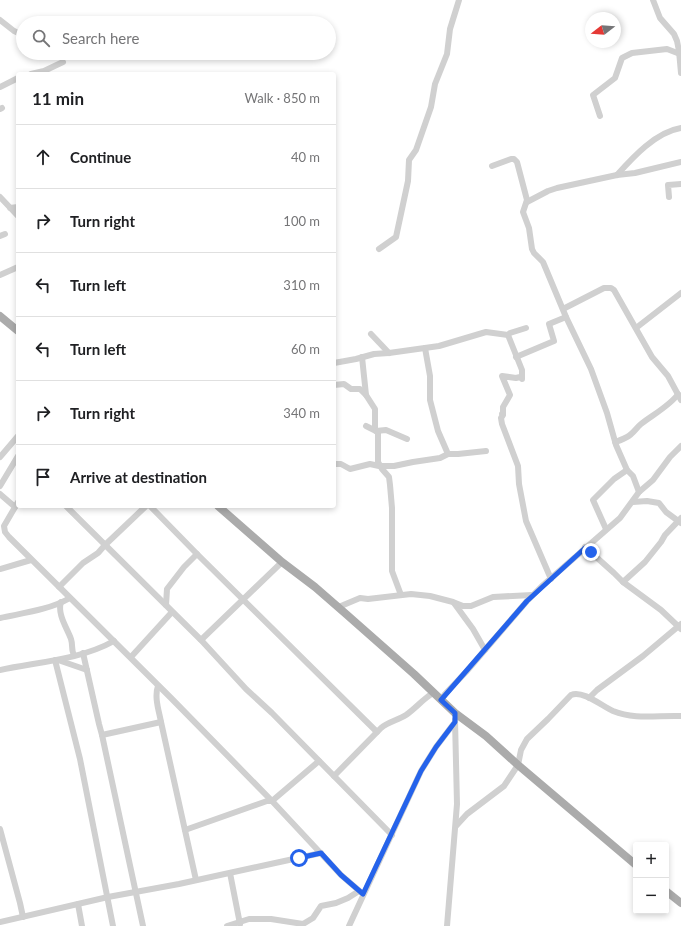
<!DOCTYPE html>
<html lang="en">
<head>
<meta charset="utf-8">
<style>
	:root { --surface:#fff; --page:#f2f2f2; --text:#202124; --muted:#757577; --line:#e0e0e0 }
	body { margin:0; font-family:Lato,sans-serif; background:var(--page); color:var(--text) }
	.controls { position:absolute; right:12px; bottom:12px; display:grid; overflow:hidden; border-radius:4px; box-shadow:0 2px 6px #0003 }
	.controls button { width:36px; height:36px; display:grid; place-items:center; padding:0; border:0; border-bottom:1px solid var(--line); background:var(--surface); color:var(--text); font:20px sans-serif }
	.compass { position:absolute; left:585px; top:12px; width:36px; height:36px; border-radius:50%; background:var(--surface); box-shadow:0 2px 6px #0003; rotate:253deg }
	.stop { position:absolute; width:12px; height:12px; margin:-9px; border:3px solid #2563eb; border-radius:50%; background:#fff }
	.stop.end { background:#2563eb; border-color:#fff; box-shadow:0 1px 4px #0008 }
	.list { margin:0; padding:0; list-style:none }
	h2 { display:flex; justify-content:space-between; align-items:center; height:52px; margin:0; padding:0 16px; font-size:17px }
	h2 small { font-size:13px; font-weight:400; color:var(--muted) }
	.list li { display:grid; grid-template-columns:26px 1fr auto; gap:12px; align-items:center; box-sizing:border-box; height:64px; padding:0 16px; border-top:1px solid var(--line) }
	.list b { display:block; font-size:15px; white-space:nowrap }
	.list em { font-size:13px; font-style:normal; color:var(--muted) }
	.icon { flex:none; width:22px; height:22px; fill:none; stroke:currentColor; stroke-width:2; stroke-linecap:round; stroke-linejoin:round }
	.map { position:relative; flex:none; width:681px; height:926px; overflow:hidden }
	.search { position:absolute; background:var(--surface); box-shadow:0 2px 6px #0003; left:16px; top:16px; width:320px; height:44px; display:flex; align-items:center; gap:10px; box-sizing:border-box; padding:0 14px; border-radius:22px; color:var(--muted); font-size:15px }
	.panel { position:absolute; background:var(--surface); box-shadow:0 2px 6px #0003; left:16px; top:72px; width:320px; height:436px; border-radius:4px }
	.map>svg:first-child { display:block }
</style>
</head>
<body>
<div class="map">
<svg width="681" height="926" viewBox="0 0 681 926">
	<rect width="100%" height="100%" fill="#fff"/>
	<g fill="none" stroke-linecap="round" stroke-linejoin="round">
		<g stroke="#d0d0d0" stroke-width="6">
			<path d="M 653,0 L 660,18 L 674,34 L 677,41 L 679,51 L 681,73"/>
			<path d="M 0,20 L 14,31 L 23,35"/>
			<path d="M 31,74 L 44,71 L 63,62"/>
			<path d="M 0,87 L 18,78"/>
			<path d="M 0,109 L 2,108"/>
			<path d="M 600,116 L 593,95 L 615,78 L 622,58 L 632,53 L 667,49 L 680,54"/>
			<path d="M 492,166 L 511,159 L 514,159 L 517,162 L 527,200 L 523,212 L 529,228 L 532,249 L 534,253 L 543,262 L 566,317 L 591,369 L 607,413 L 616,445 L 627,470 L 633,476 L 639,492"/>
			<path d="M 617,175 C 633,157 656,132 681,128"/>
			<path d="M 0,197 L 18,216"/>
			<path d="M 669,197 L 668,185 L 681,184"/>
			<path d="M 527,202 L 548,191 L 557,188 L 617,175 L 635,173 L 681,162"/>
			<path d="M 10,208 L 18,207"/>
			<path d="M 0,236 L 5,234"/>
			<path d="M 379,249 L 396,237 L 408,181 L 409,160 L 416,150 L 431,107 L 435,84 L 447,54 L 450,29 L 459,0"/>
			<path d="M 0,275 L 18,267"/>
			<path d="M 563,309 L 604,288 L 611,288 L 614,290 L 652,357 L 668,376 L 681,400"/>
			<path d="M 636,328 L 681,293"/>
			<path d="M 371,334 L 389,353"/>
			<path d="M 508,335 L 522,370 L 522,379 L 520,377 L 516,378 L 502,376 L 510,395 L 503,407 L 503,414 L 502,414 L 503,415 L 501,418 L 502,424 L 518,466 L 519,484 L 526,521 L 551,579"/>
			<path d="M 425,348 L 430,376 L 430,400 L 438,431 L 448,454 L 458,454 L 486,451"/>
			<path d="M 362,357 L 366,395 L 375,409 L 375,429"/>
			<path d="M 516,357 L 554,341 L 549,324 L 566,317"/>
			<path d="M 334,363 L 356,359 L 374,354 L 389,353 L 439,346 L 486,332 L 508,335 L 510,333 L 526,328"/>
			<path d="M 334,385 L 344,384 L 351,389 L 360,389 L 366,395"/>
			<path d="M 366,426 L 376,431 L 378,433 L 378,462 L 382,469 L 389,477 L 390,485 L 392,508 L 392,571 L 401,595"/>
			<path d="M 376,431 L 386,430 L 407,439"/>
			<path d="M 615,442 C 619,441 623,439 627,437 C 633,434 636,428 641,424 C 651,416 671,405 678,394"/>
			<path d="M 0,457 L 18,436"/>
			<path d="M 334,464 L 341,464 L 350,469 L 370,464 L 379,466 L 394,466 L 413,462 L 440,458 L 448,454"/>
			<path d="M 0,486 L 18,456"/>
			<path d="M 0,494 L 15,507"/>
			<path d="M 18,502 L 4,526 L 5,532 L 9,537 L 171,698 L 272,801 L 341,875 L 363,894"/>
			<path d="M 633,502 L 647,501 L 659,503 L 666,512 L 681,523"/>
			<path d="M 66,506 L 201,640 L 246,689 L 272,713 L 392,835"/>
			<path d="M 150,506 L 198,555 L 377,732"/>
			<path d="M 606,529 L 593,500 L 614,479 L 627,470"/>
			<path d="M 585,547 L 614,573 L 623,582 L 661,610 L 681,629"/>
			<path d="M 0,569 L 31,560"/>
			<path d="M 623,582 L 645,562 L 661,542 L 665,535 L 681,518"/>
			<path d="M 59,587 L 83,563 L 98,553 L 105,545 L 146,506"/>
			<path d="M 61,602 C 57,614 67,628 71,639 C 73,645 71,650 74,655"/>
			<path d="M 454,603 L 473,629 L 485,650"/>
			<path d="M 166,605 L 167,589 L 184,567 L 197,554"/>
			<path d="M 339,608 L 341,606 L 360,598 L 368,599 L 411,594 L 430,596 L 453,602 L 463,606 L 471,606 L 493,597 L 532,595"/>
			<path d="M 0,618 C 23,613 49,610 70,598"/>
			<path d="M 201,640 L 282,562"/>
			<path d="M 83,653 L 99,724 L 102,735 L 143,926"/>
			<path d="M 131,657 L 172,612"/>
			<path d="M 55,660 L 80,759 L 113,926"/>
			<path d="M 58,660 L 87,670"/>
			<path d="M 0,670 C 37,662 80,660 114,641"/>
			<path d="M 158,686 C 154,697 159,711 161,722 L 196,880"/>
			<path d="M 589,698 L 597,690 L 643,656 L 681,624"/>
			<path d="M 441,700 L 445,694 L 466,672 L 527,601 L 542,586 L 620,518 L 639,492 L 653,480 L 670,457 L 681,446"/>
			<path d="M 102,735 L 161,722"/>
			<path d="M 334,776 L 381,728 C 388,722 398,720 406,715 C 416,708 423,699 433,693"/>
			<path d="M 456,826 L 467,814 L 504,786 L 518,765 L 521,750 L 527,739 L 548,719 L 571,695 C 583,690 602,706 613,711 C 635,720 658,715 681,716"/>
			<path d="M 0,829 L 20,903 L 23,917"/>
			<path d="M 185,830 L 267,801 L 272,801 L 319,761"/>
			<path d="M 230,873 L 240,924"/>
			<path d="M 78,904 L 82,926"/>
			<path d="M 0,922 L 108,897 L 179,884 L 321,853"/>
			<path d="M 227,926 L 249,919 L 271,919 L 303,924 L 313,918 L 321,906 L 336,903 L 348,898 L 359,891"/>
			<path d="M 349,926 L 421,771 L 436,747 L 455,722"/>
			<path d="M 447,926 L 457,804 L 455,720"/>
		</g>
		<g stroke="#ababab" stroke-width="8">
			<path d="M 0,316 L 18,331"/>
			<path d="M 218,506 L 282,562 L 315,587 L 346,614 L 414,674 L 455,713 L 486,736 L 518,765 L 636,865"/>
			<path d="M 666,891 L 681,903"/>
		</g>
	</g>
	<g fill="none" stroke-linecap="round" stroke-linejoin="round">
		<path stroke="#2563eb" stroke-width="5" d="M 299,858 L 321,853 L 341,875 L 363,894 L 421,771 L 436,747 L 455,722 L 455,713 L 441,700 L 527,601 L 585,548 L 591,552"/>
	</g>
</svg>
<div class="controls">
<button>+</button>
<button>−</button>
</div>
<svg class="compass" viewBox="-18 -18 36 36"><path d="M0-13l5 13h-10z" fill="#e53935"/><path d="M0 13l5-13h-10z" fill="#757577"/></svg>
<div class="stop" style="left:299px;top:858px"></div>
<div class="stop end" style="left:591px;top:552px"></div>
<div class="search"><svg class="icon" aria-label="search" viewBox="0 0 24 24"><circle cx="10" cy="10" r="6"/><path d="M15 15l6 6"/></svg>Search here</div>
<section class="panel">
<h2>11 min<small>Walk · 850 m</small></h2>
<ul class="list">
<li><svg class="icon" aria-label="ahead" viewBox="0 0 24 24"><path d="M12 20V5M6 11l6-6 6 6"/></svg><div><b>Continue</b></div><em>40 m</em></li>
<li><svg class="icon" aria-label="right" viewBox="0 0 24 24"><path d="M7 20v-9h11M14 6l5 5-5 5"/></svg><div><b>Turn right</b></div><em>100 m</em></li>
<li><svg class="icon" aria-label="left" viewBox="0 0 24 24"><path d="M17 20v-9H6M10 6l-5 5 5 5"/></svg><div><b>Turn left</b></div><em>310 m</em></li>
<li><svg class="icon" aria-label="left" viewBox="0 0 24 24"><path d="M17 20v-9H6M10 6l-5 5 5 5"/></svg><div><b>Turn left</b></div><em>60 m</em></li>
<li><svg class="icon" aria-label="right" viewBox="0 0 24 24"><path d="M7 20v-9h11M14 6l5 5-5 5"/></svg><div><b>Turn right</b></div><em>340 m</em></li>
<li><svg class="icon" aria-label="arrive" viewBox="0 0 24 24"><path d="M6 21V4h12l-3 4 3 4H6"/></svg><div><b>Arrive at destination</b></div></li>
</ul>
</section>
</div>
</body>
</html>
